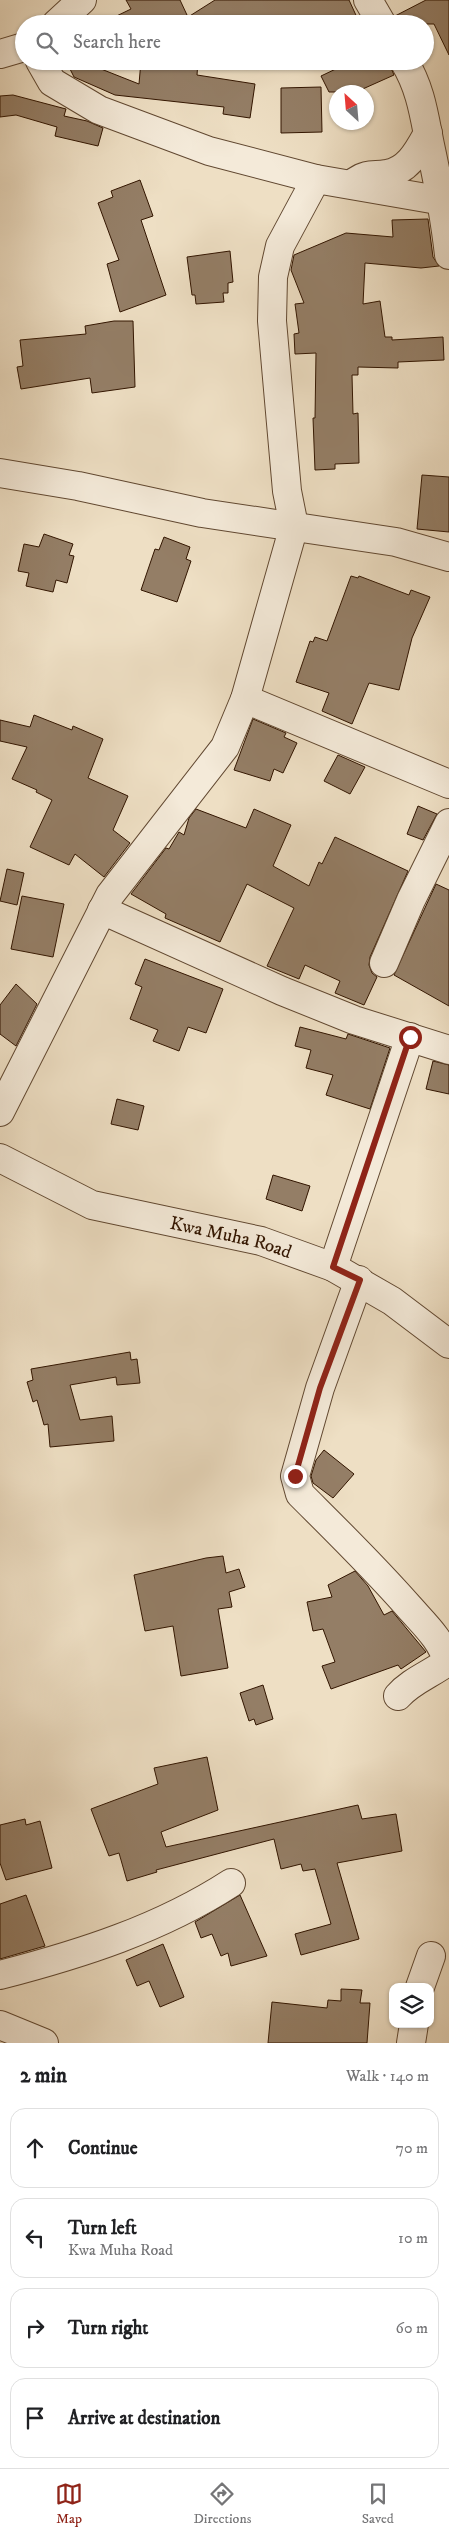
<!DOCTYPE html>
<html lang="en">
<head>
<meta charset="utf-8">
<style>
	:root { --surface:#fff; --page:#f6f6f6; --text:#202124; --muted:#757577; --line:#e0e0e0; --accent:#8f2418 }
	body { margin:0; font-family:"IM FELL DW Pica",serif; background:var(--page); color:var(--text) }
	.controls { position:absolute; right:15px; bottom:15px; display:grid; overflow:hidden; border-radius:10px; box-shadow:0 1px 4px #0004 }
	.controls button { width:45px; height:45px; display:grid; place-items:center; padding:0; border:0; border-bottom:1px solid var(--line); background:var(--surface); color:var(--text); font:25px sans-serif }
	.compass { position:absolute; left:329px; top:85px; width:45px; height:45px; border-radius:50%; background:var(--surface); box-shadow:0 1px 4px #0004; rotate:334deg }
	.stop { position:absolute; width:15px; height:15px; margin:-11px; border:4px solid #8f2418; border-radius:50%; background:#fff }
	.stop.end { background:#8f2418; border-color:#fff; box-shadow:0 1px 5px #0008 }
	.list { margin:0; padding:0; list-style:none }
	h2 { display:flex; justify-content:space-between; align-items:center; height:65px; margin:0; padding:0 20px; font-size:21px }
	h2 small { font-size:16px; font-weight:400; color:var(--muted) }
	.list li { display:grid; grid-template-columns:32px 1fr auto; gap:15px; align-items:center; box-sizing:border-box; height:80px; margin:0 10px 10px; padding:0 10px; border:1px solid var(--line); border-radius:15px }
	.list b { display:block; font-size:19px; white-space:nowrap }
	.list p { margin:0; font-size:16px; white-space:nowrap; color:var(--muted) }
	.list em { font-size:16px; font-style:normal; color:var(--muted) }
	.icon { flex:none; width:28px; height:28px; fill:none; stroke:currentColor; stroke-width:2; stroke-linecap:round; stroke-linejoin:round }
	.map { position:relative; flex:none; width:449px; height:2043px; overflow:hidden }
	.search { position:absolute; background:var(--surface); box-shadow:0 1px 4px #0004; left:15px; right:15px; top:15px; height:55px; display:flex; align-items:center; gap:12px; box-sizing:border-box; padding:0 18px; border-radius:28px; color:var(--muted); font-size:19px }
	.sheet { height:425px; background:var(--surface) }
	nav { display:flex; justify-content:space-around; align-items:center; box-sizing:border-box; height:70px; border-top:1px solid var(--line); background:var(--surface); font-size:14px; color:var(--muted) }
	nav a { display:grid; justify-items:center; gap:2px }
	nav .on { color:var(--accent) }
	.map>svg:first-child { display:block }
</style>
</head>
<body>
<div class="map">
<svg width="449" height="2043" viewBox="0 0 449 2043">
	<rect width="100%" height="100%" fill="#eedfc4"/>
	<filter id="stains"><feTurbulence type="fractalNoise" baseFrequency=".004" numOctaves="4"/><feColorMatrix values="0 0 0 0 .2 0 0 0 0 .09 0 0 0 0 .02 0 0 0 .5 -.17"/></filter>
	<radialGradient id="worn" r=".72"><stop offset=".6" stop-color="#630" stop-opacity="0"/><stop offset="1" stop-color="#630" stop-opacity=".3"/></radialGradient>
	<g fill="#947e66" stroke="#321500">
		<path d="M 126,0 L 180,0 L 187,15 L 169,24 L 100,24 L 131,9 Z"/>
		<path d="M 215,0 L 349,0 L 360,24 L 280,24 L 280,18 L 267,17 L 265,24 L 177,24 Z"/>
		<path d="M 426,0 L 449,0 L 449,55 L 434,24 L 398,24 L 395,16 Z"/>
		<path d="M 66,61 L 93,61 L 96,67 L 139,84 L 141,61 L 198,61 L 197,75 L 255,84 L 250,118 L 223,114 L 224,107 L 115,95 L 74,77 Z"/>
		<path d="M 337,61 L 388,61 L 394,75 L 356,92 L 329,92 L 321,76 L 340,67 Z"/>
		<path d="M 321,87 L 322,132 L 281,133 L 281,88 Z"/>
		<path d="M 13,95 L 66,109 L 64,116 L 87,121 L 103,128 L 98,146 L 55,136 L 57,127 L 16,115 L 0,117 L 0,96 Z"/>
		<path d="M 140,180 L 153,216 L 141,220 L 166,295 L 120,312 L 107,264 L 119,260 L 98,203 L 113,197 L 111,191 Z"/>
		<path d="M 428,219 L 433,257 L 439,266 L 421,268 L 365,263 L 363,304 L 380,301 L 385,337 L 392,337 L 392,340 L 443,337 L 444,360 L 398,362 L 398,368 L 358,367 L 358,375 L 352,375 L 353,414 L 358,413 L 359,463 L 335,464 L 335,469 L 315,470 L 313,418 L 315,418 L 316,353 L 295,354 L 294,334 L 299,333 L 295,304 L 304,303 L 291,270 L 294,255 L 346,233 L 393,237 L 392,220 Z"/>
		<path d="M 230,251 L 233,282 L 228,283 L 228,293 L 223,293 L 224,302 L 196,304 L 195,295 L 192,295 L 187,257 Z"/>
		<path d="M 114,321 L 133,321 L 135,387 L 92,393 L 90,378 L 21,389 L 17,367 L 23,366 L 20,340 L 86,334 L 85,326 Z"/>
		<path d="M 422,475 L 449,477 L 449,532 L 417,529 Z"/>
		<path d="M 44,534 L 73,544 L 69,555 L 74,556 L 67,583 L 56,580 L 53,592 L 26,586 L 29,573 L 18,571 L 24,544 L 39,547 Z"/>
		<path d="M 164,537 L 190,547 L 186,559 L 191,561 L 177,602 L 141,590 L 155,549 L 159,550 Z"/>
		<path d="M 351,576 L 358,578 L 359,576 L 409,595 L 411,590 L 430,597 L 412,638 L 399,690 L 369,683 L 352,724 L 322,711 L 329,693 L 296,682 L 310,641 L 313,642 L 315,637 L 327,641 Z"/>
		<path d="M 34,715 L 72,730 L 73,726 L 103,739 L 88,778 L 128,796 L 113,830 L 130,843 L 104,877 L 75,854 L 69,865 L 30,847 L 52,800 L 36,792 L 37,790 L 12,779 L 27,747 L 0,741 L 0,720 L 30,727 Z"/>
		<path d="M 253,719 L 286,733 L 284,737 L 297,743 L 283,773 L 274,769 L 270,781 L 234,770 Z"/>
		<path d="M 338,755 L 365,767 L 350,794 L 324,781 Z"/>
		<path d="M 418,806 L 437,814 L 423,840 L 407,834 Z"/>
		<path d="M 196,809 L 246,828 L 254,809 L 291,825 L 273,866 L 309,886 L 319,862 L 322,864 L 335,837 L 408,871 L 370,957 L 369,965 L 372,973 L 377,977 L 364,1005 L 335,993 L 340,981 L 305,965 L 299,979 L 267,966 L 294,908 L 247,884 L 220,942 L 165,918 L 166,914 L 131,894 L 166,848 L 169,849 L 179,832 L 184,835 L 189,818 Z"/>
		<path d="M 7,869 L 24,873 L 17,905 L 0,901 Z"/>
		<path d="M 436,884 L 449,890 L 449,1006 L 394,975 Z"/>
		<path d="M 22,896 L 64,904 L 53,957 L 11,949 Z"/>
		<path d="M 145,959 L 223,989 L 206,1033 L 188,1027 L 179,1051 L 153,1041 L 158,1030 L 130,1019 L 142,987 L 135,984 Z"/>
		<path d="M 16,984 L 37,1004 L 16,1046 L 0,1034 L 0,1005 Z"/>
		<path d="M 300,1027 L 346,1039 L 348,1034 L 390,1048 L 370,1109 L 326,1095 L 333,1075 L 306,1068 L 311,1050 L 295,1046 Z"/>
		<path d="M 433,1061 L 449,1065 L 449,1094 L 426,1089 Z"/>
		<path d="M 117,1099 L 144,1106 L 138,1130 L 111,1124 Z"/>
		<path d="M 273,1175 L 310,1186 L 302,1211 L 266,1199 Z"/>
		<path d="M 130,1352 L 131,1360 L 137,1359 L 140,1383 L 117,1385 L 116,1377 L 70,1385 L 80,1420 L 112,1416 L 114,1441 L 50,1447 L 48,1424 L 44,1425 L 37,1400 L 33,1402 L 27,1382 L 33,1380 L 31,1369 Z"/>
		<path d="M 324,1450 L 354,1474 L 333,1498 L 313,1483 L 311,1476 L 316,1460 Z"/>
		<path d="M 223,1556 L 226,1573 L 239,1569 L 245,1587 L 229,1592 L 232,1607 L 218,1609 L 228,1668 L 181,1676 L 173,1626 L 145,1631 L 134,1575 L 206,1558 Z"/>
		<path d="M 355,1571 L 368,1586 L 384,1615 L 392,1611 L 426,1652 L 401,1669 L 398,1665 L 331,1689 L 322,1666 L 335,1662 L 323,1629 L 313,1631 L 307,1602 L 332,1597 L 328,1585 Z"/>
		<path d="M 263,1685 L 273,1719 L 256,1725 L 254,1719 L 249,1721 L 240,1693 Z"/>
		<path d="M 207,1757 L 218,1810 L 161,1832 L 166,1847 L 358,1805 L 362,1819 L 396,1814 L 402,1851 L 337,1863 L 359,1939 L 301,1955 L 295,1934 L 331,1924 L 315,1869 L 303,1871 L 301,1864 L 281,1869 L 274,1839 L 156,1870 L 157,1872 L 127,1881 L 119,1853 L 109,1856 L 91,1809 L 158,1784 L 154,1768 Z"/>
		<path d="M 25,1819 L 26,1825 L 40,1821 L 52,1868 L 6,1880 L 0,1863 L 0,1825 Z"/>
		<path d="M 26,1895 L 45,1946 L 0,1959 L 0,1904 Z"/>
		<path d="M 240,1895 L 267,1956 L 231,1966 L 228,1953 L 221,1956 L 212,1934 L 201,1938 L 195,1922 Z"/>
		<path d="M 163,1944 L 184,1997 L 160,2007 L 149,1981 L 137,1986 L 126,1960 Z"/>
		<path d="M 341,1989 L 362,1990 L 360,2003 L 370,2003 L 367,2043 L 268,2043 L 272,2002 L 327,2008 L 328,2000 L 341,2001 Z"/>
	</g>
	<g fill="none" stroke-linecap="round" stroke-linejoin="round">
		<g stroke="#614831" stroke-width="30">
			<g id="minor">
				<path d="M 368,0 L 382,24"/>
				<path d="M 56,24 L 82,0"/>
				<path d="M 0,54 L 24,47"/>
				<path d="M 40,61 L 52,82 L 99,110 L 209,151 L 316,179 L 449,202"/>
				<path d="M 404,61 C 421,89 424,115 430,145 C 438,182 445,218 449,255"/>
				<path d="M 356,181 C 367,173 374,176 386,174 C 408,171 418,151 428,133"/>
				<path d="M 0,473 L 78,486 L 202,513 L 396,542 L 449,557"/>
				<path d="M 245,699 L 449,784"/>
				<path d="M 102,910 L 282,991 L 354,1020 L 449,1050"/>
				<path d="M 384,963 L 411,900 L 449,823"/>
				<path d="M 0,1112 L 110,895 L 225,747 L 245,699 L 294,526 L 287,491 L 280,412 L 272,321 L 273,277 L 280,246 L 316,179"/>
				<path id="s1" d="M 0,1158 L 92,1205 L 261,1241 L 333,1267 L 392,1301 L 449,1344"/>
				<path d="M 333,1267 L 410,1037"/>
				<path d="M 359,1280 L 320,1388 L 295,1476 L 300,1494 C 337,1531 374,1567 409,1607 C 423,1623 443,1641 447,1662 C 431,1674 411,1681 398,1696"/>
				<path d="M 0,1975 C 81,1954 160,1929 231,1883"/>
				<path d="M 420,1987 L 431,1956"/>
				<path d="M 0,2025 L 44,2043"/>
				<path d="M 411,2043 L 414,2024"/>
			</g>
		</g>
		<use href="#minor" stroke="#f4ead9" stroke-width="28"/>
	</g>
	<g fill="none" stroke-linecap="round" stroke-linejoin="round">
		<path stroke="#8f2418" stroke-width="6" d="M 295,1476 L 320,1388 L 360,1280 L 333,1267 L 410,1037"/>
	</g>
	<g text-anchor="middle" stroke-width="4" stroke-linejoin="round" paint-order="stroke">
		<g font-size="19" fill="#321500" stroke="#f4ead9">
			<text dy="7" stroke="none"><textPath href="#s1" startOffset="246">Kwa Muha Road</textPath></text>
		</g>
	</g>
	<rect width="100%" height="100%" filter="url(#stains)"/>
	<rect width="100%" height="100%" fill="url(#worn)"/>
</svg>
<div class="controls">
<button><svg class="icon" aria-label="layers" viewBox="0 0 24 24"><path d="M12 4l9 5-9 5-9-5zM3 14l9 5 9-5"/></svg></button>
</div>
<svg class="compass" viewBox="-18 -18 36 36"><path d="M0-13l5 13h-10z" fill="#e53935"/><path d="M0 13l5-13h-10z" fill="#757577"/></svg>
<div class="stop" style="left:410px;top:1037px"></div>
<div class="stop end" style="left:295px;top:1476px"></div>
<div class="search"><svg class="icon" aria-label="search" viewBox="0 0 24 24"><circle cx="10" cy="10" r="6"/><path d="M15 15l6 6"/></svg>Search here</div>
</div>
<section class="sheet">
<h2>2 min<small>Walk · 140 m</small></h2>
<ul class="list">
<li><svg class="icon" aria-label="ahead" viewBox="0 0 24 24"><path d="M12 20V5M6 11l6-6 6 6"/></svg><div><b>Continue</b></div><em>70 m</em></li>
<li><svg class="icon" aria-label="left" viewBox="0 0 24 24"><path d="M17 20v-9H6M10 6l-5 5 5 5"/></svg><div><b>Turn left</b><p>Kwa Muha Road</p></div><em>10 m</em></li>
<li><svg class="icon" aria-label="right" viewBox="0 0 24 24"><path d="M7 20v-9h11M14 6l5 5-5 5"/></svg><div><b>Turn right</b></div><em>60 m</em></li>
<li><svg class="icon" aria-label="arrive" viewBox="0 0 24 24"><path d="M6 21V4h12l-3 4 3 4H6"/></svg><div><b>Arrive at destination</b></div></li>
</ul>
</section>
<nav>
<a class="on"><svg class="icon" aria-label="map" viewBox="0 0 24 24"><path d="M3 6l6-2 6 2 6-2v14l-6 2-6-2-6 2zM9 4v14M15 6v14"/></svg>Map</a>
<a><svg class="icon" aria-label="directions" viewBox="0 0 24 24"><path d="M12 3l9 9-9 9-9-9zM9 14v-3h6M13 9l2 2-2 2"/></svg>Directions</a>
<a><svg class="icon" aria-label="saved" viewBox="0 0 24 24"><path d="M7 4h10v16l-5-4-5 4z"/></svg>Saved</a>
</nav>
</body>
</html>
